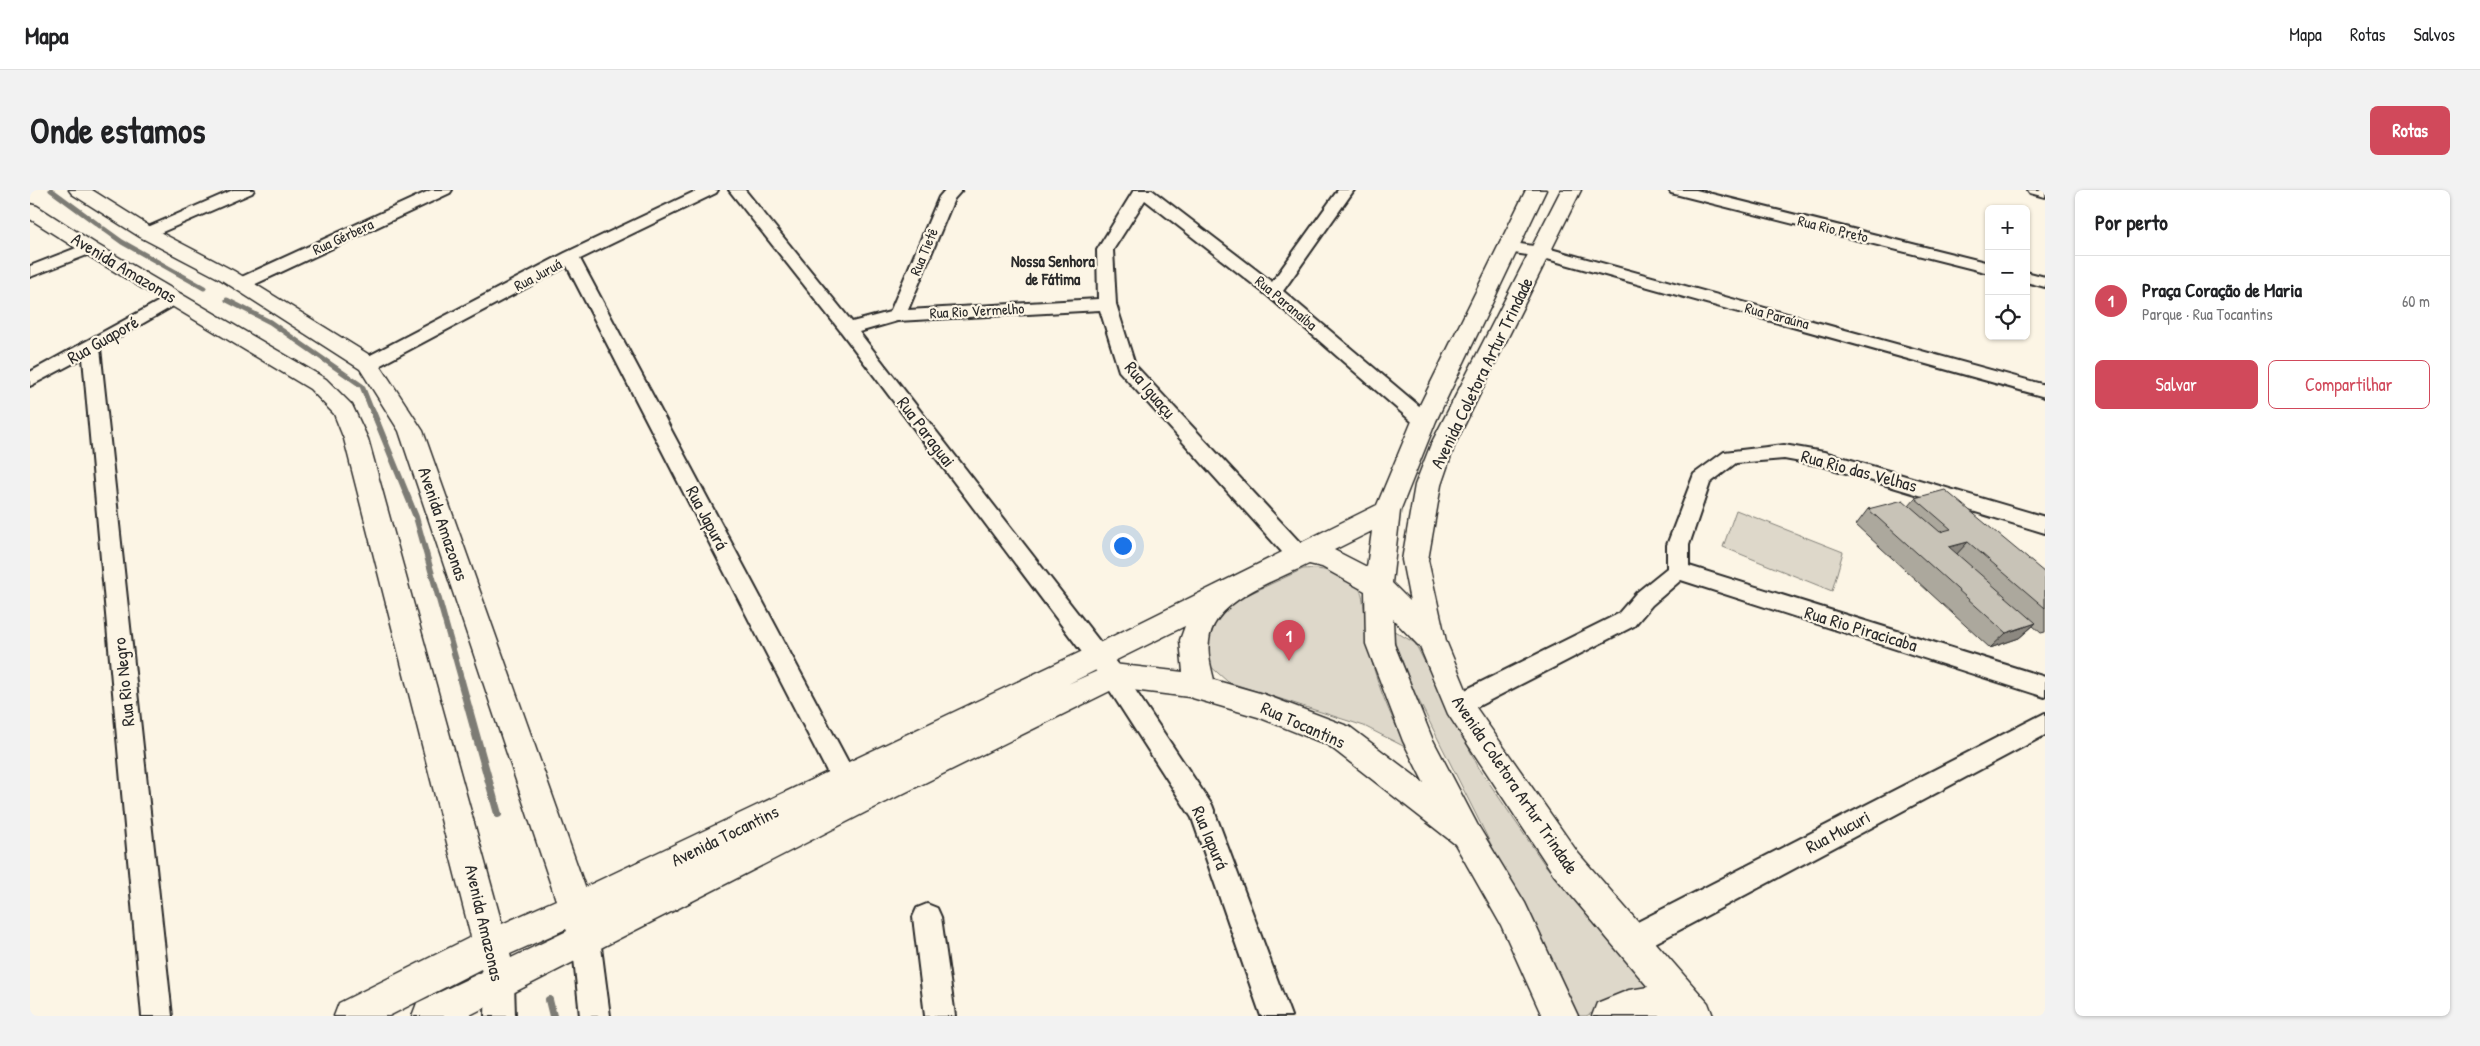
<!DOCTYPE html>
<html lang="pt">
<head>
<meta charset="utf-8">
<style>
	:root { --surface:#fff; --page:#f2f2f2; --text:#202124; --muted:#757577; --line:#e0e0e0; --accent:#d1495b }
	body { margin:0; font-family:"Patrick Hand",sans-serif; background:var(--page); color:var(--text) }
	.controls { position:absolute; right:15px; top:15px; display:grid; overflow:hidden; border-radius:8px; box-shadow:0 1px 4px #0004 }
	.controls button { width:45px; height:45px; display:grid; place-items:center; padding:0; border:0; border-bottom:1px solid var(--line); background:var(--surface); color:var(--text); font:25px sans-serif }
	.you { position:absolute; left:1092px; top:355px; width:18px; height:18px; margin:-12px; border:4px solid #fff; border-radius:50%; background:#1a73e8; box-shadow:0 0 0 8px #1a73e833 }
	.badge { display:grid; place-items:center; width:32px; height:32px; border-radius:50%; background:var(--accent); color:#fff; font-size:16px; font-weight:700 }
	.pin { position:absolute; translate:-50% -41px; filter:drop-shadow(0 1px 2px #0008) }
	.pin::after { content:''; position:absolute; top:26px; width:18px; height:15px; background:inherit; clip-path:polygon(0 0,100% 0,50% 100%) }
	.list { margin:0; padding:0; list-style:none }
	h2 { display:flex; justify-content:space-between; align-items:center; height:65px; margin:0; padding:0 20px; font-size:21px }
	h2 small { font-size:16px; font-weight:400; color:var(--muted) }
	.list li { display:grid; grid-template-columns:32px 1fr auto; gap:15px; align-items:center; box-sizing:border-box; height:90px; padding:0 20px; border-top:1px solid var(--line) }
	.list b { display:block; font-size:19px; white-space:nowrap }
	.list p { margin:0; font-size:16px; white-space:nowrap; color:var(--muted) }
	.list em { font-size:16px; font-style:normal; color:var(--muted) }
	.actions { display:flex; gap:10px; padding:15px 20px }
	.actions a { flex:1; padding:11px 0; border:1px solid var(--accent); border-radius:8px; text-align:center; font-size:18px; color:var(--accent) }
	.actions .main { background:var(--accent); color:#fff }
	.icon { flex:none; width:28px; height:28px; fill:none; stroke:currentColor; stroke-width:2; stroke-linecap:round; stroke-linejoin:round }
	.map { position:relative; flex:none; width:2015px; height:826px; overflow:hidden; border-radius:8px }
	header { display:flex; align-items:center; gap:30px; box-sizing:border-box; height:70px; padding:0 25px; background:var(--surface); border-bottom:1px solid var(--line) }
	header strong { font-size:24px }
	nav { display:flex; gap:28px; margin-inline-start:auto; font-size:18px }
	.intro { display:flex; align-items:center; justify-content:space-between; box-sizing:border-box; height:120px; padding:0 30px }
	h1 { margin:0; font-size:35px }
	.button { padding:12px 22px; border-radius:8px; background:var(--accent); color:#fff; font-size:18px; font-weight:700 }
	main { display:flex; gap:30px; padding:0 30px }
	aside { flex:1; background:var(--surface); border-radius:8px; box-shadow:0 1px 4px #0004 }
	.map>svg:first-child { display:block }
</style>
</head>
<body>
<header>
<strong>Mapa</strong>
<nav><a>Mapa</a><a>Rotas</a><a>Salvos</a></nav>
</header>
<div class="intro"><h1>Onde estamos</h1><a class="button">Rotas</a></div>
<main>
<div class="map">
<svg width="2015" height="826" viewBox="0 0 2015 826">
	<rect width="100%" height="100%" fill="#fcf5e5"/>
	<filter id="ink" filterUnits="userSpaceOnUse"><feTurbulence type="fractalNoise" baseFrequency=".02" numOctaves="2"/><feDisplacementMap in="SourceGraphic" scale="10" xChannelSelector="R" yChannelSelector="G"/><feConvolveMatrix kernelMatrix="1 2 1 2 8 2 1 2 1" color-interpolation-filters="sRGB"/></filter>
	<g filter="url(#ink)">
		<g fill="#ded8ca" stroke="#84827a">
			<path d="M 1706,320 L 1813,362 L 1802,401 L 1693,357 Z"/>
			<path d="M 1273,379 C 1291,377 1322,384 1331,402 C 1334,407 1336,444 1338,455 C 1345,491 1360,525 1377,558 L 1334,536 L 1198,492 L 1178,474 L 1174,452 L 1193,419 L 1202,412 Z"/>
			<path d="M 1359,438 L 1385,453 L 1449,578 L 1515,675 L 1621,795 L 1556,826 L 1547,826 L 1384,501 Z"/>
		</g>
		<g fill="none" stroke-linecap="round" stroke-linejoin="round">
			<g stroke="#7d7b74" stroke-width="5">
				<path d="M 21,0 L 70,36"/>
				<path d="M 74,39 L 92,52 L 174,98"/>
				<path d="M 197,110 L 240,132 L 332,196 L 342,221"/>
			</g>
			<path stroke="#7d7b74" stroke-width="6" d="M 342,219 L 386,327 L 432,492"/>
			<g stroke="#7d7b74" stroke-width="8">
				<path d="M 431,491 L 468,624"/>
				<path d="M 519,810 L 523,826"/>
			</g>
			<g stroke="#2b2b2b" stroke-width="4">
				<g id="street">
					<path d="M 203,0 L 224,0 L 222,3 L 123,46 L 111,46 L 109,43 L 111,40 Z"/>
					<path d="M 401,0 L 422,0 L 420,3 L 217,98 L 205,98 L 202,94 L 205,90 Z"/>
					<path d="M 668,0 L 688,0 L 686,3 L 550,69 L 823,581 L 827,589 L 823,597 L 814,600 L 805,597 L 537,76 L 345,178 L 338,180 L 331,178 L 329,174 L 331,170 L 535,63 Z"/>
					<path d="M 699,0 L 715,0 L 822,132 L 860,122 L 909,7 L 915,0 L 932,0 L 924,9 L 878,120 L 1068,109 L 1067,60 L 1104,0 L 1122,0 L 1242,92 L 1308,0 L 1324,0 L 1253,101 L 1401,226 L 1404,231 L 1401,236 L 1394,238 L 1387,236 L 1238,106 L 1115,10 L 1083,60 L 1086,114 L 1105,175 L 1277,360 L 1280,366 L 1277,372 L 1269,374 L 1261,372 L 1089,181 L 1070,120 L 867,131 L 829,142 L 1091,479 L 1182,615 L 1261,826 L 1231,826 L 1162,628 L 1075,493 L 812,143 Z"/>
					<path d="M 1639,0 L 1666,0 L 1959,73 L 1959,83 L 1641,3 Z"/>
					<path d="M 1998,0 L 2015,0 L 2015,7 L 2000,3 Z"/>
					<path d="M 1477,52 L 1517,58 L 2015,195 L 2015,207 L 1510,67 L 1471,61 L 1469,57 L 1471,53 Z"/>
					<path d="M 59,53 L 65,54 L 67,58 L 65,62 L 0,87 L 0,76 Z"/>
					<path d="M 1996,82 L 2015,87 L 2015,97 L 1996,92 Z"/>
					<path d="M 144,103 L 150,104 L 153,108 L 150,112 L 70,158 L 142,826 L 112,826 L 53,168 L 0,196 L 0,182 Z"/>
					<path d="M 1754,255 L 1794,262 L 2015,327 L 2015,343 L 1793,276 L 1754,269 L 1706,273 L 1680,293 L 1659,355 L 1659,376 L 2015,487 L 2015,507 L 1651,390 L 1622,415 L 1604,436 L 1437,522 L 1428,525 L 1419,522 L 1416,515 L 1419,508 L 1588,424 L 1606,403 L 1637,378 L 1637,355 L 1664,284 L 1694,262 Z"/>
					<path d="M 2015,523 L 2015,545 L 1610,761 L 1600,765 L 1590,761 L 1586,751 L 1590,741 Z"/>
					<path d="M 897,714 L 907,718 L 911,727 L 925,826 L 895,826 L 883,727 L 887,718 Z"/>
					<path d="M 556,735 L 566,739 L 570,749 L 580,826 L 550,826 L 542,749 L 546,739 Z"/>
					<path d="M 470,779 L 480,783 L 484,793 L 485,826 L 455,826 L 456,793 L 460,783 Z"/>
				</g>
			</g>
			<g stroke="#2b2b2b" stroke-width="3">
				<path id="secondary" d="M 39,0 L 62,0 L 124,39 L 204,81 L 346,169 L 393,241 L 555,697 L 1057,459 L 1347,315 L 1382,231 L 1496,0 L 1516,0 L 1406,231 L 1370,321 L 1362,393 L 1380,411 L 1372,370 L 1385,295 L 1401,254 L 1531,0 L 1551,0 L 1425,254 L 1411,295 L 1398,370 L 1416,451 L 1440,509 L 1548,663 L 1678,813 L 1683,826 L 1562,826 L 1567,813 L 1599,800 L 1618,797 L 1524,685 L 1418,524 L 1390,457 L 1363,429 L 1364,454 L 1402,548 L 1447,634 L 1495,713 L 1548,826 L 1512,826 L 1471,735 L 1425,654 L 1298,555 L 1228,527 L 1159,507 L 1086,498 L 836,622 L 438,826 L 382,826 L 387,813 L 452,782 L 451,779 L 359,826 L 304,826 L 309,813 L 441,747 L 314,249 L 304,224 L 280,199 L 52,62 L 0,29 L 0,14 L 7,16 L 66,54 L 296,189 L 322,215 L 338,249 L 472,734 L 526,710 L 369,241 L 330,179 L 190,89 L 110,47 L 42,4 ZM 1342,341 L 1337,377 L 1304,360 ZM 1279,374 L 1292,377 L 1335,401 L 1336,454 L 1373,551 L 1394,593 L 1320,537 L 1233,504 L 1184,490 C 1181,477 1177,464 1179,451 C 1183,410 1247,390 1279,374 ZM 1155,436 L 1150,450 L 1153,482 L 1083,474 L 1038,494 ZM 536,739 L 537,741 L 481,768 L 480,764 Z"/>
			</g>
			<use href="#street" fill="#fcf5e5" fill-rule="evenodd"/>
			<use href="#secondary" fill="#fcf5e5" fill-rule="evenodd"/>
		</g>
		<path fill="#aca89d" stroke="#2b2b2b" d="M 1885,308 L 2015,383 L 2015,442 L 2011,443 L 2003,436 L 1989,448 L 1960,458 L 1826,335 L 1838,319 L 1879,315 Z"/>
		<g fill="#8c8880" stroke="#2b2b2b">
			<path d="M 1938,352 L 1924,367 L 1919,357 Z"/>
			<path d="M 2006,433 L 1989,448 L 1960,458 L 1976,443 Z"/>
		</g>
		<path fill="#c8c3b7" stroke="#2b2b2b" d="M 1915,300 L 2015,383 L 2015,418 L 1938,352 L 1919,357 L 2006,433 L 1976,443 L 1838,319 L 1873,310 L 1910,342 L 1921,339 L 1885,308 Z"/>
	</g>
	<g text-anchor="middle" stroke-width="4.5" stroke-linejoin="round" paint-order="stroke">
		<g font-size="15" fill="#2b2b2b" stroke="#fcf5e5">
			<text transform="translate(1803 39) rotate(14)" y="5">Rua Rio Preto</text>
			<text transform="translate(313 47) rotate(-25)" y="5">Rua Gérbera</text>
			<text transform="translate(894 62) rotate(-67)" y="5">Rua Tietê</text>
			<text transform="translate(508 85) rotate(-28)" y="5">Rua Juruá</text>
			<text transform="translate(1256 113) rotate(40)" y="5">Rua Paranaíba</text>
			<text transform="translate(947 121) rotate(-3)" y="5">Rua Rio Vermelho</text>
			<text transform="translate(1747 126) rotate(15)" y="5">Rua Paraúna</text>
		</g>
		<g font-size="16" font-weight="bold" fill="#2b2b2b" stroke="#fcf5e5">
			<text x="1023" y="77">Nossa Senhora<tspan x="1023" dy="18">de Fátima</tspan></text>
		</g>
		<g font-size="18" fill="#2b2b2b" stroke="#fcf5e5">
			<text transform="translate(94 78) rotate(31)" y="6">Avenida Amazonas</text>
			<text transform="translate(73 150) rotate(-30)" y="6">Rua Guaporé</text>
			<text transform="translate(1452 183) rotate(-64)" y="6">Avenida Coletora Artur Trindade</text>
			<text transform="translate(1120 200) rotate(50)" y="6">Rua Iguaçu</text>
			<text transform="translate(896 242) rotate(53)" y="6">Rua Paraguai</text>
			<text transform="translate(1829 281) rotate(15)" y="6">Rua Rio das Velhas</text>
			<text transform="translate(677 328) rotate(62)" y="6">Rua Japurá</text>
			<text transform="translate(413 334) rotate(71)" y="6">Avenida Amazonas</text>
			<text transform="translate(1831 439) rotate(17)" y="6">Rua Rio Piracicaba</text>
			<text transform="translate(94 492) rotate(-96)" y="6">Rua Rio Negro</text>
			<text transform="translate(1273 535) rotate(24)" y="6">Rua Tocantins</text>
			<text transform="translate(1485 595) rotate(56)" y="6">Avenida Coletora Artur Trindade</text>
			<text transform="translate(1808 642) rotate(-28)" y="6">Rua Mucuri</text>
			<text transform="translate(695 646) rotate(-26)" y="6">Avenida Tocantins</text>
			<text transform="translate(1180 648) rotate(67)" y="6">Rua Iapurá</text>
			<text transform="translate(454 733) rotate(77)" y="6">Avenida Amazonas</text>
		</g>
	</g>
</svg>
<div class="controls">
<button>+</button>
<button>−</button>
<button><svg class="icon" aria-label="locate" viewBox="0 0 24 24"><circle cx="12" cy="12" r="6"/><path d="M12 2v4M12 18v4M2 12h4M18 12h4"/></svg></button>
</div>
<div class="you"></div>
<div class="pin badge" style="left:1259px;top:471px">1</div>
</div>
<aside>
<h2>Por perto<small></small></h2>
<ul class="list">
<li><span class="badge">1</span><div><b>Praça Coração de Maria</b><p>Parque · Rua Tocantins</p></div><em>60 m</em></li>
</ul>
<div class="actions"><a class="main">Salvar</a><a>Compartilhar</a></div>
</aside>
</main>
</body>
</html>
